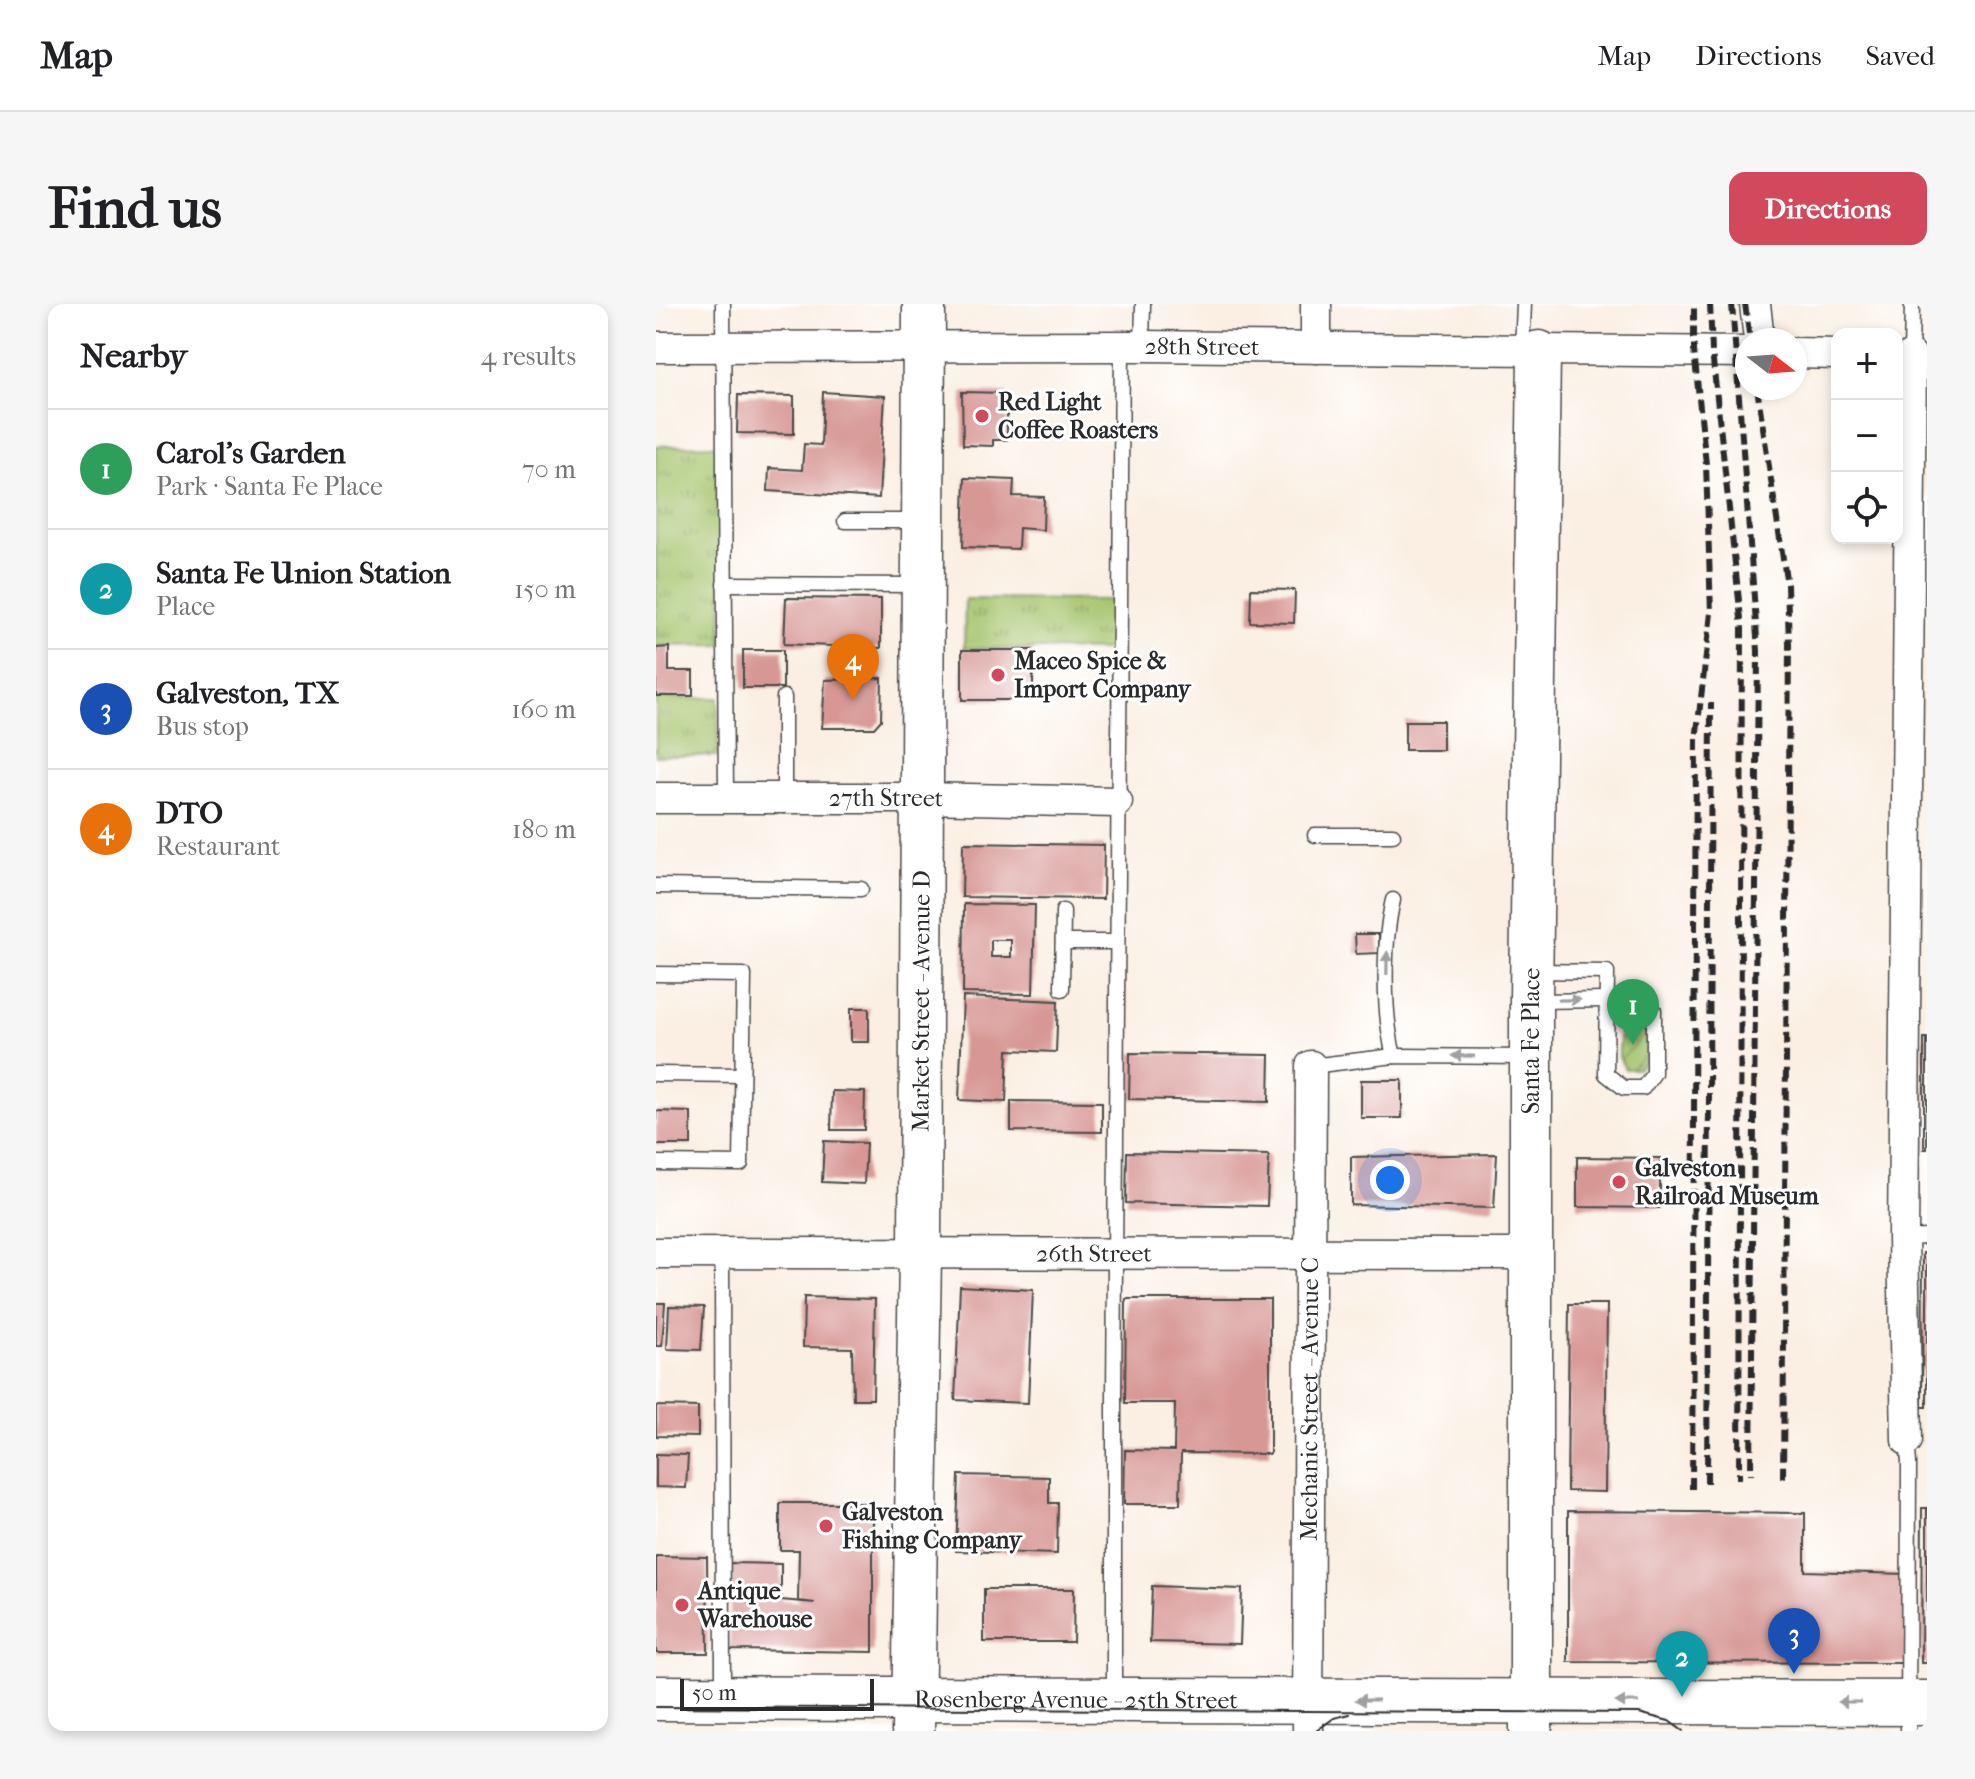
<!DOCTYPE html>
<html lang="en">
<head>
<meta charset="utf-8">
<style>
	:root { --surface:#fff; --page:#f6f6f6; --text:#202124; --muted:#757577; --line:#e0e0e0; --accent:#d1495b }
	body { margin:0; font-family:"IM FELL French Canon",serif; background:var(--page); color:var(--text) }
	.controls { position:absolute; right:24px; top:24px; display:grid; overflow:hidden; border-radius:16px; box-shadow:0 4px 12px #0003 }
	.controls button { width:72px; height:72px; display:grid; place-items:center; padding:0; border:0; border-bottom:2px solid var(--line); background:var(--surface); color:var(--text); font:40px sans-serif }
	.compass { position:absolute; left:1079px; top:24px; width:72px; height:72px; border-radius:50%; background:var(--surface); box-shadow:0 4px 12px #0003; rotate:107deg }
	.scale { position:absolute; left:24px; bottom:20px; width:194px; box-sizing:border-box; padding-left:8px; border:4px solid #2b2b2b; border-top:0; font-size:22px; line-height:28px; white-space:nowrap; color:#2b2b2b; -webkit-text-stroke:6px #fff; paint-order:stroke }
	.you { position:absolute; left:734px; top:876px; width:28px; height:28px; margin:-20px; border:6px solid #fff; border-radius:50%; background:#1a73e8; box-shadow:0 0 0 12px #1a73e833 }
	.badge { display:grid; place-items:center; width:52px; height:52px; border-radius:50%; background:var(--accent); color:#fff; font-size:26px; font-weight:700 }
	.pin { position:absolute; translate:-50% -66px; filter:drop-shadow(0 2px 4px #0008) }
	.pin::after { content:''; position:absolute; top:42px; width:28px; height:24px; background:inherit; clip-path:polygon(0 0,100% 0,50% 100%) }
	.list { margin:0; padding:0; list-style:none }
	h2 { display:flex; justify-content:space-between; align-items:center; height:104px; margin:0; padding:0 32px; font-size:34px }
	h2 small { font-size:26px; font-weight:400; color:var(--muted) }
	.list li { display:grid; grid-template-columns:52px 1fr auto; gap:24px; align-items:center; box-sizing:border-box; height:120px; padding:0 32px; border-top:2px solid var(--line) }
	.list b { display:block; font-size:30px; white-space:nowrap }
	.list p { margin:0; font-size:26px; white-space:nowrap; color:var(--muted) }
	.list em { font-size:26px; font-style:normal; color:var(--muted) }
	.icon { flex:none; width:44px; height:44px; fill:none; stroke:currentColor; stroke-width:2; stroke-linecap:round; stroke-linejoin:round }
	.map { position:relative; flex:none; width:1271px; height:1427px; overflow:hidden; border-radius:16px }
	header { display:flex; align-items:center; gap:48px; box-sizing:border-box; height:112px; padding:0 40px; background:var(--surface); border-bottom:2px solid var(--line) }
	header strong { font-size:38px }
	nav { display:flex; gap:44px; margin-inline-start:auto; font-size:28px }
	.intro { display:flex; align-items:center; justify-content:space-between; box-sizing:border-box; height:192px; padding:0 48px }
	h1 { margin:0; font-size:56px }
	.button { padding:20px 36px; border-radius:16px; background:var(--accent); color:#fff; font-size:28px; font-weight:700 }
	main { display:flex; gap:48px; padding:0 48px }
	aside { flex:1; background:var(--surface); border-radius:16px; box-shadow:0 4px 12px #0003 }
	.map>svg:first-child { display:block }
</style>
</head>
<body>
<header>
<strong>Map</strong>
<nav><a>Map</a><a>Directions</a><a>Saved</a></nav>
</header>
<div class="intro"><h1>Find us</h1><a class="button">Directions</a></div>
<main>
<aside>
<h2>Nearby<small>4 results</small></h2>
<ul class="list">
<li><span class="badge" style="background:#2e9e5b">1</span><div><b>Carol's Garden</b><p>Park · Santa Fe Place</p></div><em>70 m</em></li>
<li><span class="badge" style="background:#0f9aa8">2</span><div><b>Santa Fe Union Station</b><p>Place</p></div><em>150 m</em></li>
<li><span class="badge" style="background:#1a4fb4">3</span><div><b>Galveston, TX</b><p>Bus stop</p></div><em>160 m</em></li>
<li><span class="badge" style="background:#e8710a">4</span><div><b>DTO</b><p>Restaurant</p></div><em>180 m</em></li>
</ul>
</aside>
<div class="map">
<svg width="1271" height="1427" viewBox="0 0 1271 1427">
	<defs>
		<pattern id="grass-tufts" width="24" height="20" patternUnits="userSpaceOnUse" patternTransform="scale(2)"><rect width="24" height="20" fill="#a4c46c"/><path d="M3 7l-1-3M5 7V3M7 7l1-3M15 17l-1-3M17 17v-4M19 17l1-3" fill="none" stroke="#869f59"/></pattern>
		<pattern id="garden-furrows" width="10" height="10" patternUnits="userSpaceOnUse" patternTransform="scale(2)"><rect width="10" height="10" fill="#a4c46c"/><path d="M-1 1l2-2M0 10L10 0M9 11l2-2" fill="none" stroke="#869f59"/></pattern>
	</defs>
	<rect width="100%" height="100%" fill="#fff"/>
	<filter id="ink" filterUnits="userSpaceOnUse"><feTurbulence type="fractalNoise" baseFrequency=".0125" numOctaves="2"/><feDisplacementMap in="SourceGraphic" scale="16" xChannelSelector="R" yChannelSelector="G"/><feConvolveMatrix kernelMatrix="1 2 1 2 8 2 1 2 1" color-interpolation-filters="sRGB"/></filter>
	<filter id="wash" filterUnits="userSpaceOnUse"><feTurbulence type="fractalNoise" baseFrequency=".006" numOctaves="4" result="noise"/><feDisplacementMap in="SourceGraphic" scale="32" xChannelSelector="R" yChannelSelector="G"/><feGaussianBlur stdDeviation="1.8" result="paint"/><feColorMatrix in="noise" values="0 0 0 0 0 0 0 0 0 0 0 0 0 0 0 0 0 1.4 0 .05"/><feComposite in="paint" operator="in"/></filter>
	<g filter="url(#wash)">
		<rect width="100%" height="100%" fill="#faefe2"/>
		<g fill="url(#grass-tufts)" stroke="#68784c" stroke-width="2">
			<path d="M 64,141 L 66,341 L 0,342 L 0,142 Z"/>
			<path d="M 309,295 L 457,296 L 456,346 L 308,344 Z"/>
			<rect x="0" y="394" width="62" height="58"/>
		</g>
		<path fill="url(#garden-furrows)" stroke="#68784c" stroke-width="2" d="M 966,723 L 985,723 L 990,726 L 990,756 L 982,765 L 969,765 L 963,753 L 963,727 Z"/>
		<g id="blocks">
			<g fill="#d79895" fill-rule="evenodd">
				<path d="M 167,88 L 229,92 L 223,194 L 112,187 L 113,164 L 146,166 L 148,140 L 165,141 Z"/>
				<path d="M 306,88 L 351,89 L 351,136 L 337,136 L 337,142 L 307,141 Z"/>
				<path d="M 82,91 L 138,92 L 138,130 L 81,129 Z"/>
				<path d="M 309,174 L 358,176 L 357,192 L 388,193 L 387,226 L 363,224 L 362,245 L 307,243 Z"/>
				<path d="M 595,285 L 639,286 L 638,319 L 594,318 Z"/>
				<path d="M 130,294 L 225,295 L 225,344 L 128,340 Z"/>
				<path d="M 13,343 L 13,367 L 37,367 L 37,392 L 0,392 L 0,344 Z"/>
				<rect x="87" y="346" width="40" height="38"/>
				<rect x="306" y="346" width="71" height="50"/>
				<path d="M 226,374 L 225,416 L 218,424 L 166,424 L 169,376 Z"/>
				<rect x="749" y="417" width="38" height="29"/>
				<path d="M 307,539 L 448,541 L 447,595 L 306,593 Z"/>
				<path d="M 308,600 L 379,601 L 377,690 L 307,689 ZM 335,636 L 355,636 L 355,653 L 335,653 Z"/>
				<path d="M 699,630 L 723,630 L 723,649 L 700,650 Z"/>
				<path d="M 307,693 L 402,697 L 400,748 L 352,746 L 350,798 L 303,796 Z"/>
				<rect x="195" y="704" width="18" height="34"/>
				<rect x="1268" y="734" width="3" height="111"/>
				<path d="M 474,749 L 614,751 L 613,798 L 473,795 Z"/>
				<rect x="705" y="776" width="41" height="38"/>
				<path d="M 176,787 L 209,788 L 208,826 L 175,826 Z"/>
				<path d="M 355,797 L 446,798 L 446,828 L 355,827 Z"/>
				<path d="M 0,807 L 35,808 L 35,841 L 0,841 Z"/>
				<path d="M 168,837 L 210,839 L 208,880 L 166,878 Z"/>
				<path d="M 471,848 L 613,851 L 611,902 L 470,899 Z"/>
				<path d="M 841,850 L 838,904 L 695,901 L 695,853 Z"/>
				<path d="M 921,853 L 1004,854 L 1004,904 L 921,903 Z"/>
				<path d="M 1267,949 L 1271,949 L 1271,1103 L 1266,1103 Z"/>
				<path d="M 304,982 L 377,986 L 372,1099 L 299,1096 Z"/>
				<path d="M 148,993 L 219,995 L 217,1095 L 197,1095 L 196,1044 L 147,1043 Z"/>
				<path d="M 470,995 L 614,995 L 614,1150 L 525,1149 L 524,1200 L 468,1200 L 469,1146 L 518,1147 L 519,1099 L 469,1099 Z"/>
				<path d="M 0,999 L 9,999 L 6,1042 L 0,1042 Z"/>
				<path d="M 913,1000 L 951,1000 L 949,1188 L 911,1187 Z"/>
				<path d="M 13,1002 L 48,1003 L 45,1046 L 11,1045 Z"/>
				<path d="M 0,1102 L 42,1103 L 42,1133 L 0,1132 Z"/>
				<path d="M 0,1150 L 32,1151 L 30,1184 L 0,1183 Z"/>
				<path d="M 303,1171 L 393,1173 L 393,1199 L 402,1199 L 401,1250 L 300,1247 Z"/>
				<path d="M 124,1199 L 217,1199 L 217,1348 L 74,1346 L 74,1259 L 125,1260 L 125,1296 L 159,1299 L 142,1297 L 143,1246 L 124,1246 Z"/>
				<path d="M 1266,1204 L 1271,1204 L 1271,1359 L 1265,1359 Z"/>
				<path d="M 912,1207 L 1149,1209 L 1149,1267 L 1250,1270 L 1250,1359 L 912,1358 Z"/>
				<path d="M 0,1252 L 51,1253 L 52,1349 L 0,1349 Z"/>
				<path d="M 496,1282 L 586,1285 L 584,1340 L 494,1338 Z"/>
				<path d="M 328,1285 L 418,1285 L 417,1338 L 328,1338 Z"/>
			</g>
		</g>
	</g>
	<g filter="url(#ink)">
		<use href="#blocks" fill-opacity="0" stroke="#4a4846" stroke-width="2"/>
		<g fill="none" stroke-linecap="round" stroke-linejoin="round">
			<g stroke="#4a4846" stroke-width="17">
				<g id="lane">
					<path d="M 67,0 L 70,495"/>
					<path d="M 486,42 L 487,0"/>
					<path d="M 866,47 L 868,0"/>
					<path d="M 1255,52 L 1256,0"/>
					<path d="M 189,217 L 264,217"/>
					<path d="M 68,280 L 263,281"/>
					<path d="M 128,495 L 128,393"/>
					<path d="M 659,531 L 737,531"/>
					<path d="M 0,582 L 205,585"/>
					<path d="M 737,596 C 727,639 727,709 738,752"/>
					<path d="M 407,638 L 461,638"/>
					<path d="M 880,667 L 951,668 L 950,770 L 968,784 L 987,784 L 998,769 L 998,706 L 951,706"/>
					<path d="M 0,670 L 88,671 L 85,860 L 0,859"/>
					<path d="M 406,685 L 407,607"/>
					<path d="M 880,697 L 951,696"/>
					<path d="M 655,762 L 738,752 L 871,753"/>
					<path d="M 0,770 L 86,771"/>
					<path d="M 1247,934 L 1271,933"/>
					<path d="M 66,949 L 67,1389"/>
					<path d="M 1251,1136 L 1253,1159 L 1252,1427"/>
					<path d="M 458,1391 L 458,1092 L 466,43"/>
				</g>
			</g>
			<g stroke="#4a4846" stroke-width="33">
				<g id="street">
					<path d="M 660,0 L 660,44"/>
					<path d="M 1099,0 L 1103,36"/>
					<path id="s1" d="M 0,43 L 486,42 L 1091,48"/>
					<path d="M 1139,49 L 1181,50"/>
					<path id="s2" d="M 0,494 L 266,494 L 461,498"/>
					<path id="s3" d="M 0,949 L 876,950"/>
					<path d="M 1251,1136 L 1247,934 L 1255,52"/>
					<path id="s4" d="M 652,1427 L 655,762"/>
				</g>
			</g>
			<g stroke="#4a4846" stroke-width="45">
				<g id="secondary">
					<path id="s5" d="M 257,1427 L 264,948 L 268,0"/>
					<path id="s6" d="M 875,1427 L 875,697 L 883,48"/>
				</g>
			</g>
			<g stroke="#4a4846" stroke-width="47">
				<g id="primary">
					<path id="s7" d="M 0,1394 L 1271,1399"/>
				</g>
			</g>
			<use href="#lane" stroke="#fff" stroke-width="14"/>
			<use href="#street" stroke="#fff" stroke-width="30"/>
			<use href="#secondary" stroke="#fff" stroke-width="42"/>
			<use href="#primary" stroke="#fff" stroke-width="44"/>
			<g stroke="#2b2b2b" stroke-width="2">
				<path d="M 0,1403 L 983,1409 L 1013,1417 L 1027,1427"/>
				<path d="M 660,1427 L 678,1414 L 694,1410"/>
			</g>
			<g stroke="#2b2b2b" stroke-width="6" stroke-dasharray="12 6" stroke-linecap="butt">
				<path d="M 1054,0 L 1056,48 L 1086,324 L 1083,1175"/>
				<path d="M 1076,0 L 1102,347 L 1095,1171"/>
				<path d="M 1089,0 L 1094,36"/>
				<path d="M 1101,84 L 1131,281 L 1133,340 L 1127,1176"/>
				<path d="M 1051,1179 L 1055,399"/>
				<path d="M 1036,1185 L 1040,436 L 1055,309 L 1050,160 L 1038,47 L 1038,0"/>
			</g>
		</g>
		<defs><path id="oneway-solid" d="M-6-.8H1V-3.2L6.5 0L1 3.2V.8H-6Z" transform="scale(2)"/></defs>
		<g fill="#a0a0a0">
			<use href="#oneway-solid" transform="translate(731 659) rotate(-89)"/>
			<use href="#oneway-solid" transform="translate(913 696) rotate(-1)"/>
			<use href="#oneway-solid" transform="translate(807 752) rotate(-179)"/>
			<use href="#oneway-solid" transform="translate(711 1396) rotate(-180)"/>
			<use href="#oneway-solid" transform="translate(971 1398) rotate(-180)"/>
			<use href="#oneway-solid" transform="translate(1193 1398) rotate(-180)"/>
		</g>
	</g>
	<g fill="#d1495b" stroke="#fff" stroke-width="3">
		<circle cx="326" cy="112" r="8"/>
		<circle cx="342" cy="371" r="8"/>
		<circle cx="963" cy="878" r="8"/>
		<circle cx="170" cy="1222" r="8"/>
		<circle cx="26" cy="1301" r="8"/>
	</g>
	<g text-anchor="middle" stroke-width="6" stroke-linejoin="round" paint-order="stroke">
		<g font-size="24" fill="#2b2b2b" stroke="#fff">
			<text dy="8" stroke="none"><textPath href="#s1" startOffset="546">28th Street</textPath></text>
			<text dy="8" stroke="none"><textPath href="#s2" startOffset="230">27th Street</textPath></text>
			<text dy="8" stroke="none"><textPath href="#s5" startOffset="730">Market Street - Avenue D</textPath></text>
			<text dy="8" stroke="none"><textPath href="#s6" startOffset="690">Santa Fe Place</textPath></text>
			<text dy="8" stroke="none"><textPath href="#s3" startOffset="438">26th Street</textPath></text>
			<text dy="8" stroke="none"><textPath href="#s4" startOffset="332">Mechanic Street - Avenue C</textPath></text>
			<text dy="8" stroke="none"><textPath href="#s7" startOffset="420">Rosenberg Avenue - 25th Street</textPath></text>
		</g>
		<g font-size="24" font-weight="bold" fill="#2b2b2b" stroke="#fff" text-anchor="start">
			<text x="342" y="106">Red Light<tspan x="342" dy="28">Coffee Roasters</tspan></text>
			<text x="358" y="365">Maceo Spice &amp;<tspan x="358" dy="28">Import Company</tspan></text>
			<text x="979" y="872">Galveston<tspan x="979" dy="28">Railroad Museum</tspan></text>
			<text x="186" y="1216">Galveston<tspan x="186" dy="28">Fishing Company</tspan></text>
			<text x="42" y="1295">Antique<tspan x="42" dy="28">Warehouse</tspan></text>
		</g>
	</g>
</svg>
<div class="controls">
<button>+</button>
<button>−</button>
<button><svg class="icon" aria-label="locate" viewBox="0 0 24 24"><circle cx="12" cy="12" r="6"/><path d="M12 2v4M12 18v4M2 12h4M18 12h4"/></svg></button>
</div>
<svg class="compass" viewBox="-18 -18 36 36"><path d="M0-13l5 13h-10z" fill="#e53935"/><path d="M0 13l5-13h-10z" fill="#757577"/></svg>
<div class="scale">50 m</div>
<div class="you"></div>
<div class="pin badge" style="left:977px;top:741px;background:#2e9e5b">1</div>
<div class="pin badge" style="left:1026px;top:1393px;background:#0f9aa8">2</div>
<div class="pin badge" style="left:1138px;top:1370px;background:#1a4fb4">3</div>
<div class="pin badge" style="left:197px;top:396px;background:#e8710a">4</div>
</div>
</main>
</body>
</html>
